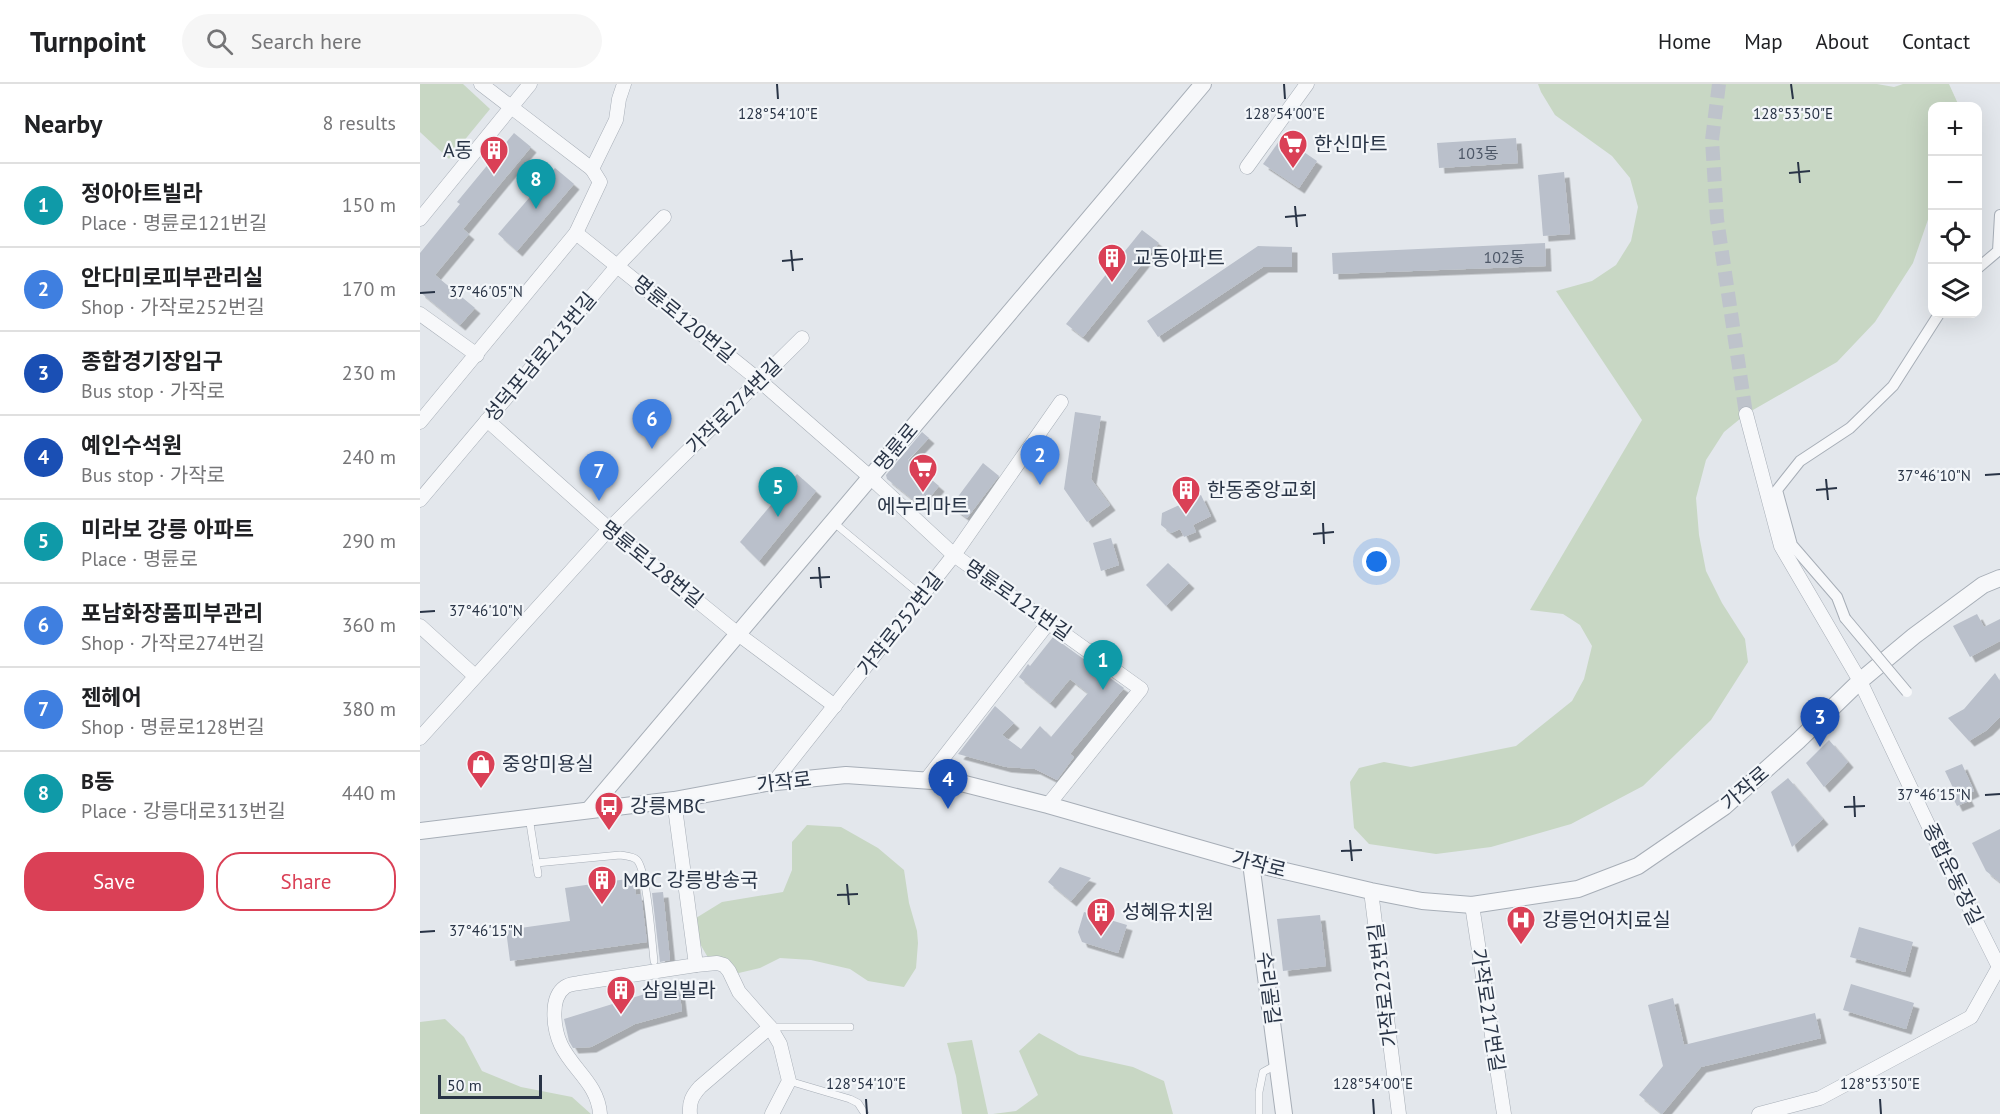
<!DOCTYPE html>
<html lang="en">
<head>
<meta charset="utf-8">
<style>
	:root { --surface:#fff; --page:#f6f6f6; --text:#202124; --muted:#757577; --line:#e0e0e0; --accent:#da4056 }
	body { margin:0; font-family:"PT Sans","Noto Sans KR",sans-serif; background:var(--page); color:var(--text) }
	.controls { position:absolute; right:18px; top:18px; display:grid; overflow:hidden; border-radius:12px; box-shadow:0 6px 24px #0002 }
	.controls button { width:54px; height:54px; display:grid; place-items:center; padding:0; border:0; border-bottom:2px solid var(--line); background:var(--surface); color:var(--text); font:30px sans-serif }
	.scale { position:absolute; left:18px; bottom:15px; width:104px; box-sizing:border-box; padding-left:6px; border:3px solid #293446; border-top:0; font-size:16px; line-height:21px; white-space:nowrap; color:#293446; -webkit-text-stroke:4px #f3f6f9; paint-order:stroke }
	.you { position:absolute; left:957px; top:478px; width:21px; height:21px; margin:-15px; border:4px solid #fff; border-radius:50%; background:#1a73e8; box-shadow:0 0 0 9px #1a73e833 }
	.badge { display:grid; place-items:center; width:39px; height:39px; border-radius:50%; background:var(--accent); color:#fff; font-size:20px; font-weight:700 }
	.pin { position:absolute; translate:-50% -50px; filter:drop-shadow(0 2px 3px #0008) }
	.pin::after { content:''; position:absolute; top:32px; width:21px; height:18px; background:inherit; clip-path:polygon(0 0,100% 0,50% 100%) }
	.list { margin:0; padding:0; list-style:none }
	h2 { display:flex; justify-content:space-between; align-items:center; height:78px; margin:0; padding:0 24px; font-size:26px }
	h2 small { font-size:20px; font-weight:400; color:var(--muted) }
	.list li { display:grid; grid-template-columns:39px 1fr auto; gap:18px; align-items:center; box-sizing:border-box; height:84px; padding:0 24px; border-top:2px solid var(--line) }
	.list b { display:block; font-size:22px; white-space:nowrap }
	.list p { margin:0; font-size:20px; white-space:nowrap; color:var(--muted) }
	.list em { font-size:20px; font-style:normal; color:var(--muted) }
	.actions { display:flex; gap:12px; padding:18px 24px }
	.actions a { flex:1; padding:14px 0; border:2px solid var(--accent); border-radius:24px; text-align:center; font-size:21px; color:var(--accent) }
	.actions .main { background:var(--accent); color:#fff }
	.icon { flex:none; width:33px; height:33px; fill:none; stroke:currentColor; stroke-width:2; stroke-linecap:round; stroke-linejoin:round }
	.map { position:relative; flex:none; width:1580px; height:1030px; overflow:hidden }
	header { display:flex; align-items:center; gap:36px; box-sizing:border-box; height:84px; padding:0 30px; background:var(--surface); border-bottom:2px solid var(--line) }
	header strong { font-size:28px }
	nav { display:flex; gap:33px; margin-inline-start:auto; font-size:21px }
	.search { width:420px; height:54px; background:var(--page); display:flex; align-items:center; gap:15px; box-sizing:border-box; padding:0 21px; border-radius:33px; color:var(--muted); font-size:22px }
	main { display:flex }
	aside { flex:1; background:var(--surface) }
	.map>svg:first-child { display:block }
</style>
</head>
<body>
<header>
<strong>Turnpoint</strong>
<div class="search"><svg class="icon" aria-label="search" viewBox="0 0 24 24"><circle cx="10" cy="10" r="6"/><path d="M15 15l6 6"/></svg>Search here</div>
<nav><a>Home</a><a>Map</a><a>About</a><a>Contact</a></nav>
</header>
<main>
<aside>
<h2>Nearby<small>8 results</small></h2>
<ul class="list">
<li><span class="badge" style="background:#0f9aa8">1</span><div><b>정아아트빌라</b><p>Place · 명륜로121번길</p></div><em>150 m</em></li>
<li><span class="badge" style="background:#3f7fe0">2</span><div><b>안다미로피부관리실</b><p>Shop · 가작로252번길</p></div><em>170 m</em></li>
<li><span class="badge" style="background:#1a4fb4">3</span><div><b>종합경기장입구</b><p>Bus stop · 가작로</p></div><em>230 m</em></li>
<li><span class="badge" style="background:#1a4fb4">4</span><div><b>예인수석원</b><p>Bus stop · 가작로</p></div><em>240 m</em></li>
<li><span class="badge" style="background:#0f9aa8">5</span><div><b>미라보 강릉 아파트</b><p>Place · 명륜로</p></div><em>290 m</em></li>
<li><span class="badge" style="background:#3f7fe0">6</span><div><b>포남화장품피부관리</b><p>Shop · 가작로274번길</p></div><em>360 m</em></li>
<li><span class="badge" style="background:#3f7fe0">7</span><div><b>젠헤어</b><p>Shop · 명륜로128번길</p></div><em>380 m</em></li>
<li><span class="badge" style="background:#0f9aa8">8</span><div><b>B동</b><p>Place · 강릉대로313번길</p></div><em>440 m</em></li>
</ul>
<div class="actions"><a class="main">Save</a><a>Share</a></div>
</aside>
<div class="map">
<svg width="1580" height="1030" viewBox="0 0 1580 1030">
	<defs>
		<filter id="shadow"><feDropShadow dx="5.5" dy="5.5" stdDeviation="0" flood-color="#0004"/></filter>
	</defs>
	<rect width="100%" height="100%" fill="#e3e7ec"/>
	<g fill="#c8d7c4">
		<path d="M 0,0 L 43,0 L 70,25 L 29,75 L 0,48 Z"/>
		<path d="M 1118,0 L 1457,0 L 1474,3 L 1483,0 L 1529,0 L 1539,22 L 1512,22 L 1512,124 L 1493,179 L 1455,238 L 1417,278 L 1326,330 L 1304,348 L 1286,376 L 1276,414 L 1279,451 L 1286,487 L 1302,519 L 1325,555 L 1328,578 L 1291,636 L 1223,702 L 1151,740 L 1071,763 L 1016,770 L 949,760 L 934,744 L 930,698 L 939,684 L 964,678 L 991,683 L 1096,662 L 1152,617 L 1164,595 L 1172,562 L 1160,541 L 1143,530 L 1110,526 L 1222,336 L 1136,207 L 1172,197 L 1196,181 L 1211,157 L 1218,123 L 1210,94 L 1192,72 L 1135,31 L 1121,8 Z"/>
		<path d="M 387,741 L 421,743 L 458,764 L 484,786 L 489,819 L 497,847 L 498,859 L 496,884 L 484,903 L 448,897 L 430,885 L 391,876 L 360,874 L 340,884 L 306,892 L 290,877 L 276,853 L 276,834 L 302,818 L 363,808 L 372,786 L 372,758 Z"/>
		<path d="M 25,935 L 44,953 L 62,987 L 101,1003 L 152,1013 L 171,1030 L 0,1030 L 0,938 Z"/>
		<path d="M 619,949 L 659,971 L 713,983 L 744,997 L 753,1030 L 573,1030 L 596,1027 L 618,1011 L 599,967 Z"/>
		<path d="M 552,956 L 568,1030 L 542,1030 L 536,992 L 527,959 Z"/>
	</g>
	<g fill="#bac0cb" filter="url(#shadow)">
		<path d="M 94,49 L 111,63 L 43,145 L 49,150 L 15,191 L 55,224 L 40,241 L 0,208 L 0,169 L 40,120 L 37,118 Z"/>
		<path d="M 862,53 L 897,77 L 879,104 L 843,80 Z"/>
		<path d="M 1096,54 L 1098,79 L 1019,84 L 1017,59 Z"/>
		<path d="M 135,84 L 154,100 L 97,167 L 78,150 Z"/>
		<path d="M 1144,88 L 1150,150 L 1123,152 L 1118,91 Z"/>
		<path d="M 722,146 L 739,159 L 663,253 L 646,240 Z"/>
		<path d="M 1125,159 L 1126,182 L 913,190 L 912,169 Z"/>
		<path d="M 838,162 L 872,163 L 872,183 L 843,183 L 738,253 L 727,237 Z"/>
		<path d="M 655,328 L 681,332 L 671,395 L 690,421 L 667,438 L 644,405 Z"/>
		<path d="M 502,348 L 509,354 L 488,376 L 519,402 L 502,423 L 467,395 L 466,391 Z"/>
		<path d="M 563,379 L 579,392 L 547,434 L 531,422 Z"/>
		<path d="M 377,390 L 396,407 L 339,477 L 320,458 Z"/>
		<path d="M 781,411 L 791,432 L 773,441 L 776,448 L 764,453 L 760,445 L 751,449 L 741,441 L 742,429 Z"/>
		<path d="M 691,454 L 699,481 L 681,487 L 673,459 Z"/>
		<path d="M 748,479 L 769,499 L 746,522 L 726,501 Z"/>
		<path d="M 1557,530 L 1564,543 L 1580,535 L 1580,557 L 1550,573 L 1533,542 Z"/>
		<path d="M 633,553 L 704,604 L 650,670 L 654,673 L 637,696 L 615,685 L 586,683 L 538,670 L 575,622 L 594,639 L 582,651 L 601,665 L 620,642 L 631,653 L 668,609 L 650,595 L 630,619 L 599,593 L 608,580 L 610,582 Z"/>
		<path d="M 1575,589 L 1580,597 L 1580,633 L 1567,646 L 1549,657 L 1528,634 L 1544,625 Z"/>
		<path d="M 1409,656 L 1428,678 L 1404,703 L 1386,679 Z"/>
		<path d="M 1542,680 L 1554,707 L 1546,711 L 1549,717 L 1537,722 L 1531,710 L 1535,708 L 1525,687 Z"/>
		<path d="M 1368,694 L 1403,735 L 1372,763 L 1351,708 Z"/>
		<path d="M 1580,745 L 1580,798 L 1566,787 L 1552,759 Z"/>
		<path d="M 640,783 L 671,794 L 651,817 L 628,798 Z"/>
		<path d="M 214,794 L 216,811 L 221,810 L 227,858 L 90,877 L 86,846 L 150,837 L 145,804 Z"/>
		<path d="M 243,808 L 250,876 L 240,878 L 232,809 Z"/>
		<path d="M 664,828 L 707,841 L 698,869 L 662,858 L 658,848 Z"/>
		<path d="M 900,831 L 906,882 L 863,887 L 857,835 Z"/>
		<path d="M 1439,843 L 1493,858 L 1485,888 L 1430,873 Z"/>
		<path d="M 1431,900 L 1494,919 L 1486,945 L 1423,926 Z"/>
		<path d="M 259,904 L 262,927 L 215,940 L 171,963 L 153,964 L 149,957 L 144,935 L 228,909 Z"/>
		<path d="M 1253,914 L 1264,961 L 1395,929 L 1401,954 L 1281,983 L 1242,1030 L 1219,1011 L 1243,982 L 1228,921 Z"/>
	</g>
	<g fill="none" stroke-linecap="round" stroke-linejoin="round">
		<path stroke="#bec3cb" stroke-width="14" stroke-dasharray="14 7" stroke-linecap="butt" d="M 1299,0 L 1292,56 L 1297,135 L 1326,330"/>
		<g stroke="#a7aeb7" stroke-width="8">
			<g id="service">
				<path d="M 413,438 L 502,512"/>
				<path d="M 109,733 L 118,790"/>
				<path d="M 116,779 L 200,771 C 206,772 213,772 217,776 C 227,786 232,860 234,877"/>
				<path d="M 350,943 L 430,943"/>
				<path d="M 369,997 L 430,1015 L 438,1019 L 445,1030"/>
				<path d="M 839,1030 L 839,1008 L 843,988 L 856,981"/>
			</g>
		</g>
		<g stroke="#a7aeb7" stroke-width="12">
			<g id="pedestrian">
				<path d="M 1558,184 L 1578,167 L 1580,131"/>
				<path d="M 1425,534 L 1417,513 L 1372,461 L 1357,406 L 1380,377 L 1430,344 L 1473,302 L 1519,230"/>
			</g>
		</g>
		<g stroke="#a7aeb7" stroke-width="15">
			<g id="minor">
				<path d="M 61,0 L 172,85"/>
				<path d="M 827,83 L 887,0"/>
				<path d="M 0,135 L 110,0"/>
				<path d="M 156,149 L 340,297 L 450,393 L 534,471 L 721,605 L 628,721"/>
				<path d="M 0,230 L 57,271"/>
				<path d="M 1326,330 L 1361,462 L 1440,597 L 1512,749 L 1580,885"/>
				<path d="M 67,336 L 189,445 L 318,550 L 415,622"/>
				<path d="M 0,338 L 156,149 L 180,98 L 172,85 L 196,36 L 199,15 L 204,0"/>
				<path d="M 0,416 L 198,181 L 244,133"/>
				<path d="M 0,542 L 55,592"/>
				<path d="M 0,654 L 189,445 L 382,254"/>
				<path d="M 506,696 L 629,538"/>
				<path d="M 354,698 L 534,471 L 641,318"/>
				<path d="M 951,807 L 979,1030"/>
				<path d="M 1052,821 L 1084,1030"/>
				<path d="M 276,881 L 297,879 L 304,881 L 309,887 L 319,908 L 350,943 L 360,960 L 369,997 L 352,1030"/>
				<path d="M 180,1030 C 178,1000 153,986 141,961 C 134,946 129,914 145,903 C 149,900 155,900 159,899 L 276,881 L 254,716"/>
				<path d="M 270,1030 C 269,1018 272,1012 280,1003 L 350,943"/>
				<path d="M 1339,1030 L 1400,1014 L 1551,933 L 1579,883"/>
			</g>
		</g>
		<g stroke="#a7aeb7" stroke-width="18">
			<g id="tertiary">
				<path d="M 169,726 L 783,0"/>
				<path d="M 0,747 L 254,716 L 346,699 L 426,691 L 541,699 L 628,721 L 831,779 L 951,807 L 1002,817 L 1052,821 L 1158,805 L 1218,782 L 1304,723 L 1378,657 L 1440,597 L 1494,552 L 1563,501 L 1580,494"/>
				<path d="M 831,779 L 864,1030"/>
			</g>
		</g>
		<use href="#service" stroke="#f7f8fa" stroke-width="7"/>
		<use href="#pedestrian" stroke="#f7f8fa" stroke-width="10"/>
		<use href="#minor" stroke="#f7f8fa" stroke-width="14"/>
		<use href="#tertiary" stroke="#f7f8fa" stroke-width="16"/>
		<g stroke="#a7aeb7" stroke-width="12" stroke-linecap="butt">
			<path id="pedestrian-bridge" d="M 1425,534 L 1487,608"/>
		</g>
		<use href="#pedestrian-bridge" stroke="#f7f8fa" stroke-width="10"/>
	</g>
	<path fill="none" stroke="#293446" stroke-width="2" d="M 357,0 L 358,15M 864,0 L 865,15M 1371,0 L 1373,15M 1378,78 L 1380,99M 1369,89 L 1390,87M 875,122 L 877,143M 865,133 L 886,131M 371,166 L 373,187M 362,177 L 383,175M 0,209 L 15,208M 1565,391 L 1580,390M 1406,395 L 1408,416M 1396,406 L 1417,404M 903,439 L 904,460M 893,450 L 914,448M 399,483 L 401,504M 390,494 L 410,493M 0,528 L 15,527M 1565,711 L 1580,710M 1434,712 L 1435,733M 1424,723 L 1445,722M 930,756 L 932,777M 921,767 L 942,766M 427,800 L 429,821M 417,811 L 438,810M 0,848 L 15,847M 446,1015 L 447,1030M 953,1015 L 954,1030M 1460,1015 L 1461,1030"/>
	<defs>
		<g id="supermarket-pin" transform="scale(1.5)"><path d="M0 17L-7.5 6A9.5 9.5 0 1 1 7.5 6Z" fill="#da4056" stroke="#f3f6f9"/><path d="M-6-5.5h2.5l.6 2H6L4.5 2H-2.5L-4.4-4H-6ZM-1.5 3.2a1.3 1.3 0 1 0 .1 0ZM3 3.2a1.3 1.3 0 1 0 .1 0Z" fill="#fff"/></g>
		<g id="building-pin" transform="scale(1.5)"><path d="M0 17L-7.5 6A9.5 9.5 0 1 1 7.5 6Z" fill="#da4056" stroke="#f3f6f9"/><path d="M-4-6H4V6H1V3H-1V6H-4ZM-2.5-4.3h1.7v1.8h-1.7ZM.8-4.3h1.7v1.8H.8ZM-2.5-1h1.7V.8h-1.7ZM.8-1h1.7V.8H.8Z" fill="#fff"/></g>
		<g id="shop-pin" transform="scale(1.5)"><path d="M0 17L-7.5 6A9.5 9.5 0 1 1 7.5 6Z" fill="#da4056" stroke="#f3f6f9"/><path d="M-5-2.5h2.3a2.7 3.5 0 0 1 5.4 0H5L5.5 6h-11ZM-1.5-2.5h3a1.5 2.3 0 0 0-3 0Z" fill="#fff"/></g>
		<g id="bus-pin" transform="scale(1.5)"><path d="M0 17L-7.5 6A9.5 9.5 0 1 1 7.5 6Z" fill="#da4056" stroke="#f3f6f9"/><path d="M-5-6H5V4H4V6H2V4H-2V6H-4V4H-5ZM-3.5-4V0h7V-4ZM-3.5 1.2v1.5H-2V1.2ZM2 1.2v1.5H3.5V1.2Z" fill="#fff"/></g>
		<g id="hospital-pin" transform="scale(1.5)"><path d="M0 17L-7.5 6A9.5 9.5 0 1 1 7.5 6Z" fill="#da4056" stroke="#f3f6f9"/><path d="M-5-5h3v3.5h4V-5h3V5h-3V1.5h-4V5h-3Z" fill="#fff"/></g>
	</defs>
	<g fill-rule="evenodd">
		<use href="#supermarket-pin" x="873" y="60"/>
		<use href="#building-pin" x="74" y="66"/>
		<use href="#building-pin" x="692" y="174"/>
		<use href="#supermarket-pin" x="503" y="384"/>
		<use href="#building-pin" x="766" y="406"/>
		<use href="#shop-pin" x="61" y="680"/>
		<use href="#bus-pin" x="189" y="722"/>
		<use href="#building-pin" x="182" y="796"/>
		<use href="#building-pin" x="681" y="828"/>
		<use href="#hospital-pin" x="1101" y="836"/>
		<use href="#building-pin" x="201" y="906"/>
	</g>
	<g text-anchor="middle" stroke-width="4.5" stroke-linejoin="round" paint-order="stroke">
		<g font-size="16" fill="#4d5767">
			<text x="1058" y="75">103동</text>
			<text x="1084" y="179">102동</text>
		</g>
		<g font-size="20" fill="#293446" stroke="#f3f6f9" text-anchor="start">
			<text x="894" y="67">한신마트</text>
			<text x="53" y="73" text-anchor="end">A동</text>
			<text x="713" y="181">교동아파트</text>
			<text x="787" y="413">한동중앙교회</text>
			<text x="503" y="429" text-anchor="middle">에누리마트</text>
			<text x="82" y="687">중앙미용실</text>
			<text x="210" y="729">강릉MBC</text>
			<text x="203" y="803">MBC 강릉방송국</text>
			<text x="702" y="835">성혜유치원</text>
			<text x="1122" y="843">강릉언어치료실</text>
			<text x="222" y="913">삼일빌라</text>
		</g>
		<g font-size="20" fill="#293446" stroke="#f3f6f9">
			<text transform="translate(264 235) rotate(39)" y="7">명륜로120번길</text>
			<text transform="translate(120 273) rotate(-50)" y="7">성덕포남로213번길</text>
			<text transform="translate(314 322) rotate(-45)" y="7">가작로274번길</text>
			<text transform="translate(476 363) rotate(-50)" y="7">명륜로</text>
			<text transform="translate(232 480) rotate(39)" y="7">명륜로128번길</text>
			<text transform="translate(598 516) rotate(35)" y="7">명륜로121번길</text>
			<text transform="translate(480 540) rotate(-52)" y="7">가작로252번길</text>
			<text transform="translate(364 698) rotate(-7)" y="7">가작로</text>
			<text transform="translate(1325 704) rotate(-41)" y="7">가작로</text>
			<text transform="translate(839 780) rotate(14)" y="7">가작로</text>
			<text transform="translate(1533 790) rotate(64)" y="7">종합운동장길</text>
			<text transform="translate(963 901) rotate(-97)" y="7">가작로223번길</text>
			<text transform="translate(849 904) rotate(83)" y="7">수리골길</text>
			<text transform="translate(1068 926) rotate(81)" y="7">가작로217번길</text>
		</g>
	</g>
	<g font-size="15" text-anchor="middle" fill="#293446" stroke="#f3f6f9" stroke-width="4.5" stroke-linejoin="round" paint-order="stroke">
		<text x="358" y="35">128°54'10"E</text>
		<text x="865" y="35">128°54'00"E</text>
		<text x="1373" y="35">128°53'50"E</text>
		<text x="66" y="213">37°46'05"N</text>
		<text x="1514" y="397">37°46'10"N</text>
		<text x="66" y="532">37°46'10"N</text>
		<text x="1514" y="716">37°46'15"N</text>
		<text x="66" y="852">37°46'15"N</text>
		<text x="446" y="1005">128°54'10"E</text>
		<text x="953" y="1005">128°54'00"E</text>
		<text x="1460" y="1005">128°53'50"E</text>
	</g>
</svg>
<div class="controls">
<button>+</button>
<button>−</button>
<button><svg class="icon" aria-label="locate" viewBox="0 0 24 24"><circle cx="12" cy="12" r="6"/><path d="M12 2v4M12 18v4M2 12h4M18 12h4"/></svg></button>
<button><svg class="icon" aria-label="layers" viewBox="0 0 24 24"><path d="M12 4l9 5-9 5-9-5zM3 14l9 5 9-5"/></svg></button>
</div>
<div class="scale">50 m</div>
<div class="you"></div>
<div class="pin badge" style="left:683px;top:606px;background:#0f9aa8">1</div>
<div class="pin badge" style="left:620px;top:401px;background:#3f7fe0">2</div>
<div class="pin badge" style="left:1400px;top:663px;background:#1a4fb4">3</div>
<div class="pin badge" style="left:528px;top:725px;background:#1a4fb4">4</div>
<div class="pin badge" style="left:358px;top:433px;background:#0f9aa8">5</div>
<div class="pin badge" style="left:232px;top:365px;background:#3f7fe0">6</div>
<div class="pin badge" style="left:179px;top:417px;background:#3f7fe0">7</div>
<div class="pin badge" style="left:116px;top:125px;background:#0f9aa8">8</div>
</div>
</main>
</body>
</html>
